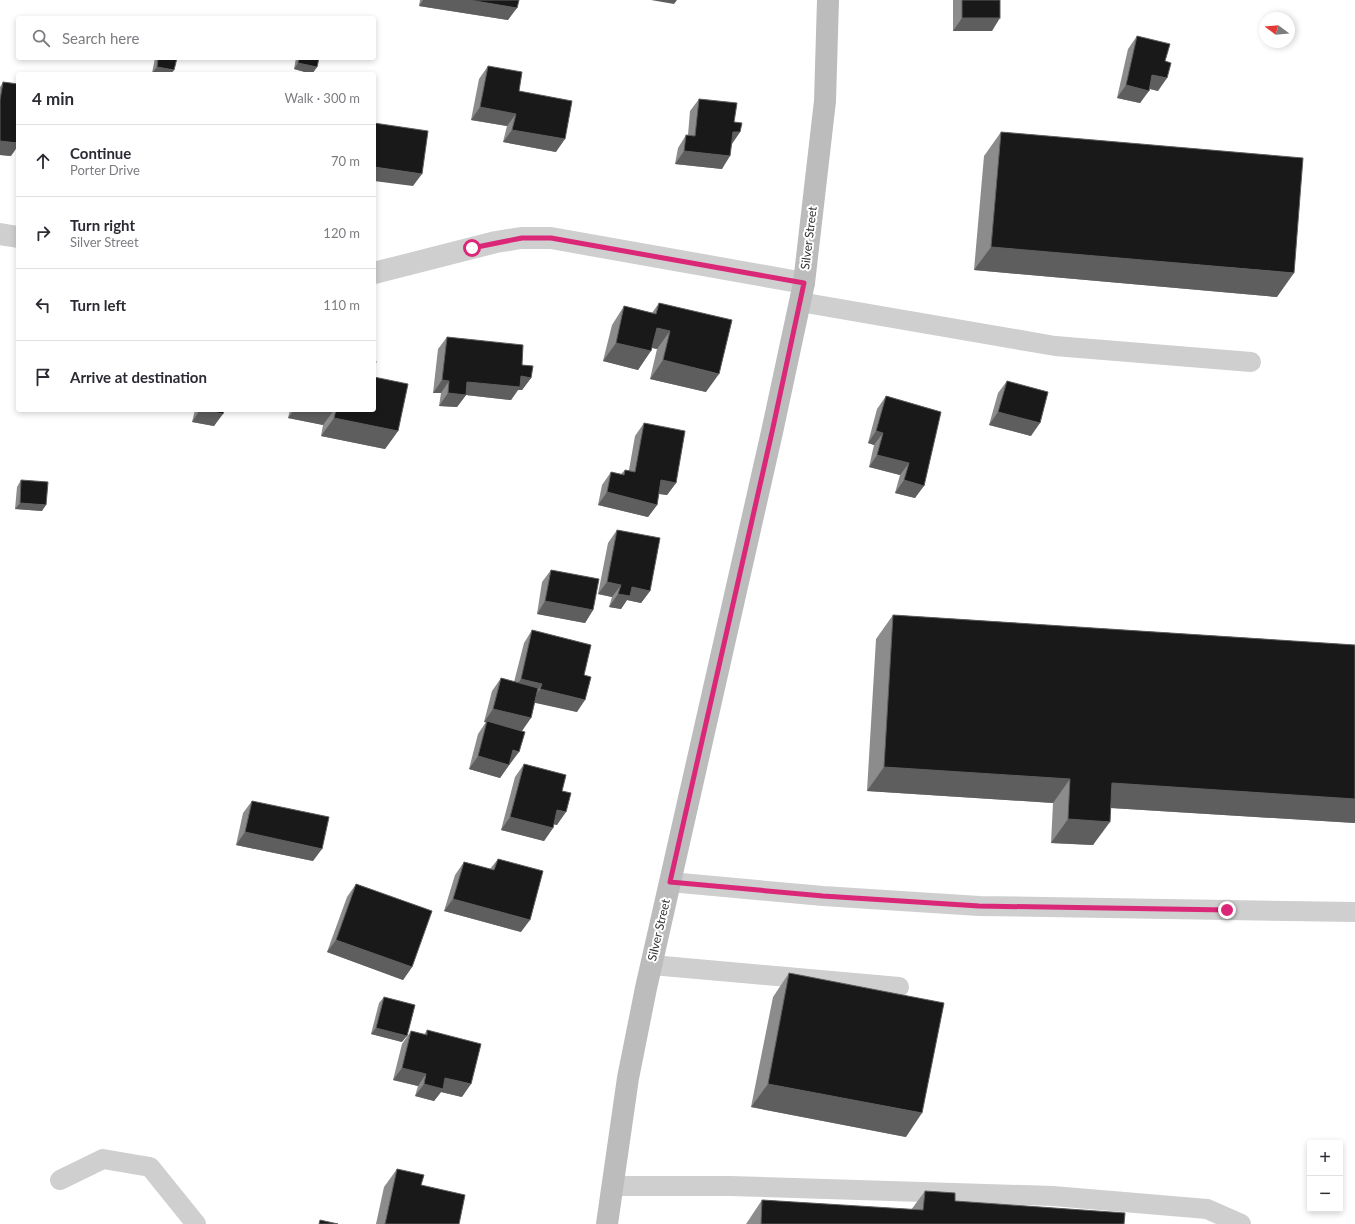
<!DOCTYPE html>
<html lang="en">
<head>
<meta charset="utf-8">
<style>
	:root { --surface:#fff; --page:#f2f2f3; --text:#2b2b33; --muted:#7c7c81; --line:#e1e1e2 }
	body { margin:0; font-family:Lato,sans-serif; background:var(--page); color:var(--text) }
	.controls { position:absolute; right:12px; bottom:12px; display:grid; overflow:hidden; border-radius:4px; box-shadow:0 2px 6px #0003 }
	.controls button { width:36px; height:36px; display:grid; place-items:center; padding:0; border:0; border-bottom:1px solid var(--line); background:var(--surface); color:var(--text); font:20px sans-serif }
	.compass { position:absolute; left:1259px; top:12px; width:36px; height:36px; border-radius:50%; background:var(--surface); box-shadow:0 2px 6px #0003; rotate:286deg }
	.stop { position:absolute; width:12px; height:12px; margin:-9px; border:3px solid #db2777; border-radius:50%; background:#fff }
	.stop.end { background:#db2777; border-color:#fff; box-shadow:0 1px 4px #0008 }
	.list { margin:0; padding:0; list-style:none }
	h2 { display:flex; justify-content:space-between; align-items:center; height:52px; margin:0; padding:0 16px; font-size:17px }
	h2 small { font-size:13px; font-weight:400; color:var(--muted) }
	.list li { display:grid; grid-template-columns:26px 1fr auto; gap:12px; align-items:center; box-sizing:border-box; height:72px; padding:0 16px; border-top:1px solid var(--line) }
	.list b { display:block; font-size:15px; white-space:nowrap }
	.list p { margin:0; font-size:13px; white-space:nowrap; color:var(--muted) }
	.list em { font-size:13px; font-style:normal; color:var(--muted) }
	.icon { flex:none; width:22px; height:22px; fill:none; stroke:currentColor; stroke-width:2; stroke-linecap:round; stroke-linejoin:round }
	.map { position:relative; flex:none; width:1355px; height:1224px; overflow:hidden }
	.search { position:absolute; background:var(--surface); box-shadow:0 2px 6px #0003; left:16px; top:16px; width:360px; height:44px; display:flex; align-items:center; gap:10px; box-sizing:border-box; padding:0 14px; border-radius:4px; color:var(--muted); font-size:15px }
	.panel { position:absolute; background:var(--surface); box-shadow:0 2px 6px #0003; left:16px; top:72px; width:360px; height:340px; border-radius:4px }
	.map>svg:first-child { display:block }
</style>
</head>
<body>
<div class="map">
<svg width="1355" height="1224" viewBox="0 0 1355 1224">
	<rect width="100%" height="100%" fill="#fff"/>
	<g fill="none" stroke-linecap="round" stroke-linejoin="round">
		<g stroke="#cfcfcf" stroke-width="20">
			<path d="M 800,302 L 1055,346 L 1251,362"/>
			<path d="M 670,882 L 823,896 L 979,906 L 1355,912"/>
			<path d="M 652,965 L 899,987"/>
			<path d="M 60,1180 L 103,1159 L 150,1167 L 196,1224"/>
			<path d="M 612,1186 L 730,1186 L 1053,1196 L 1207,1209 L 1241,1224"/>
		</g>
		<g stroke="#cfcfcf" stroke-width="22">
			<path d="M 0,234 L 18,237"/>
			<path d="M 374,273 L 496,242 L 521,238 L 551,238 L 804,283"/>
		</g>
		<path stroke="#bcbcbc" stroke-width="22" d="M 607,1224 L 628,1078 L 646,988 L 772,432 L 804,283 L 825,101 L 828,0"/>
	</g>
	<g fill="#8c8c8c">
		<path d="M 420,0 L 519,0 L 508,20 L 419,6 Z"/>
		<path d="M 953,0 L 1000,0 L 992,31 L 953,31 Z"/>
		<path d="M 1137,36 L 1158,91 L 1149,89 L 1140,103 L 1117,98 L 1128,49 Z"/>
		<path d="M 155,58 L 177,58 L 152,73 Z"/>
		<path d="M 296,58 L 319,58 L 317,67 L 312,74 L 294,69 Z"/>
		<path d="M 488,66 L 519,91 L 556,152 L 503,142 L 507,126 L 471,120 L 479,79 Z"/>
		<path d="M 3,82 L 11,156 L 0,155 L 0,87 Z"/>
		<path d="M 699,99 L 734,122 L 740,132 L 732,144 L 722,169 L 675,164 L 678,148 L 686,135 L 688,135 L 690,111 Z"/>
		<path d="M 1001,132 L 1277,297 L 974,270 L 984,156 Z"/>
		<path d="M 659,303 L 706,392 L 650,379 L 657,349 L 652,348 L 638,370 L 603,361 L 612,325 L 624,306 L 652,313 Z"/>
		<path d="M 447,337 L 522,365 L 531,378 L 522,390 L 518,390 L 511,400 L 466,395 L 457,407 L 439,406 L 441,393 L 433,393 L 438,349 Z"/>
		<path d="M 1007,381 L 1031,436 L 989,425 L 998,393 Z"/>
		<path d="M 886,396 L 941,412 L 915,498 L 895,493 L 900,475 L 869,467 L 874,445 L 868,443 L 877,409 Z"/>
		<path d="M 195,410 L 224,410 L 214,426 L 192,422 Z"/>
		<path d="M 290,410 L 374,410 L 398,431 L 385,449 L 321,436 L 323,425 L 288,418 Z"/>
		<path d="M 644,423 L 676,483 L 667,495 L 659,494 L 657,505 L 648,517 L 598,505 L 602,485 L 611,472 L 621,474 L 625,470 L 629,470 L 635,436 Z"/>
		<path d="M 21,480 L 42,511 L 15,509 L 17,487 Z"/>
		<path d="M 617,530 L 650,591 L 641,603 L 627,600 L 621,609 L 609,607 L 612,597 L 598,594 L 608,543 Z"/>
		<path d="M 551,570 L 593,610 L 585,623 L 537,614 L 542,582 Z"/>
		<path d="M 893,615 L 1355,645 L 1355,823 L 1111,808 L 1093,845 L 1051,843 L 1053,803 L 867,791 L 876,639 Z"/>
		<path d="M 532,630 L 577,712 L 535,702 L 522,731 L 510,764 L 500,778 L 469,769 L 478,734 L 486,722 L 484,722 L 492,691 L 501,678 L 514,682 L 524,643 Z"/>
		<path d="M 524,764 L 562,791 L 557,825 L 554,824 L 553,828 L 544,841 L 501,830 L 515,777 Z"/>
		<path d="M 252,801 L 313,861 L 236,845 L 243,813 Z"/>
		<path d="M 498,859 L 521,932 L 444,911 L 455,875 L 464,862 L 490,869 Z"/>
		<path d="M 356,884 L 412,967 L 403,980 L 327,952 L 347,897 Z"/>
		<path d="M 789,973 L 906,1137 L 751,1107 L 773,997 Z"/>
		<path d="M 384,997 L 402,1042 L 371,1034 L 379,1003 Z"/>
		<path d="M 427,1030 L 462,1097 L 441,1092 L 434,1101 L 415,1096 L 418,1086 L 393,1080 L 402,1044 L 411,1031 L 424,1035 Z"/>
		<path d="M 397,1169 L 421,1185 L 459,1224 L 376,1224 L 384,1187 Z"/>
		<path d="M 925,1191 L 955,1201 L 1124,1224 L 746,1224 L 762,1200 L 911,1210 Z"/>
	</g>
	<g fill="#5e5e5e">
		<path d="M 423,0 L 469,0 L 517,8 L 508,20 L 419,6 Z"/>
		<path d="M 651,0 L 677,0 L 674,4 Z"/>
		<path d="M 962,18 L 1000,18 L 992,31 L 953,31 Z"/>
		<path d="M 298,63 L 317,67 L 312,74 L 294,69 Z"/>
		<path d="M 157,67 L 174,70 L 171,74 L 158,74 L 152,73 Z"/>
		<path d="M 1152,75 L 1167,78 L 1158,91 L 1144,87 Z"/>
		<path d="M 1126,85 L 1149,91 L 1140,103 L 1117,98 Z"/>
		<path d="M 480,107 L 516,114 L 507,126 L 471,120 Z"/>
		<path d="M 512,130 L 565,139 L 556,152 L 503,142 Z"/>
		<path d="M 733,132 L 740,132 L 731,145 Z"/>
		<path d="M 0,141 L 18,143 L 18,146 L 11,156 L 0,155 Z"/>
		<path d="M 684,151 L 730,156 L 722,169 L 675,164 Z"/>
		<path d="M 374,167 L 422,174 L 413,186 L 374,181 Z"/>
		<path d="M 991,247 L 1294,273 L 1277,297 L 974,270 Z"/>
		<path d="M 657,328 L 670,331 L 657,349 L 644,346 Z"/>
		<path d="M 616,343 L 651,351 L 638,370 L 603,361 Z"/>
		<path d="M 663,360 L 719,374 L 706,392 L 650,379 Z"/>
		<path d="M 521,376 L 531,378 L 522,390 L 518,390 L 511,400 L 466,395 L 457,407 L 439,406 L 448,393 L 467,382 Z"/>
		<path d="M 442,380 L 449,381 L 441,393 L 433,393 Z"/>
		<path d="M 200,410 L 203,410 L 223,414 L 214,426 L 192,422 Z"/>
		<path d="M 294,410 L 334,410 L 323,425 L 288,418 Z"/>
		<path d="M 998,412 L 1040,423 L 1031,436 L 989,425 Z"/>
		<path d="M 334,418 L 398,431 L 385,449 L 321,436 Z"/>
		<path d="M 876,431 L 883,433 L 874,445 L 868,443 Z"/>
		<path d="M 877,455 L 909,463 L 900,475 L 869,467 Z"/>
		<path d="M 661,480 L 676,483 L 667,495 L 653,493 Z"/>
		<path d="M 904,480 L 924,486 L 915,498 L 895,493 Z"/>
		<path d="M 607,492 L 657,505 L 648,517 L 598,505 Z"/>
		<path d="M 20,503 L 46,505 L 42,511 L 15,509 Z"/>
		<path d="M 607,582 L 621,585 L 612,597 L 598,594 Z"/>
		<path d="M 632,587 L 650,591 L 641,603 L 627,600 L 621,609 L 609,607 L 618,594 Z"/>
		<path d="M 545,601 L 593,610 L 585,623 L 537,614 Z"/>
		<path d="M 521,679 L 542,684 L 533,697 L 512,692 Z"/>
		<path d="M 540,689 L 585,700 L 577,712 L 531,702 Z"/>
		<path d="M 493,709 L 531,718 L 522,731 L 484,722 Z"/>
		<path d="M 513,750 L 519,752 L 510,764 L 504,763 Z"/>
		<path d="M 478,756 L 509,765 L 500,778 L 469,769 Z"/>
		<path d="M 884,767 L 1070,779 L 1053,803 L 867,791 Z"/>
		<path d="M 1112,783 L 1355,799 L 1355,823 L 1095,807 Z"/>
		<path d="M 557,810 L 566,812 L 557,825 L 548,823 Z"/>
		<path d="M 510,817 L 553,828 L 544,841 L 501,830 Z"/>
		<path d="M 1068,819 L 1110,822 L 1093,845 L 1051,843 Z"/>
		<path d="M 245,832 L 322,849 L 313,861 L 236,845 Z"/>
		<path d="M 453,899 L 530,920 L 521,932 L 444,911 Z"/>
		<path d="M 336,940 L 412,967 L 403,980 L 327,952 Z"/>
		<path d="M 376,1028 L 407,1036 L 402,1042 L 371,1034 Z"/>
		<path d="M 402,1068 L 426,1074 L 418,1086 L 393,1080 Z"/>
		<path d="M 445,1078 L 471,1084 L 462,1097 L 441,1092 L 434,1101 L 415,1096 L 424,1084 Z"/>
		<path d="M 768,1084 L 922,1113 L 906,1137 L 751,1107 Z"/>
	</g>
	<g fill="#191919" stroke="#5e5e5e">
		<path d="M 469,0 L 519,0 L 517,8 Z"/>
		<rect x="962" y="0" width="38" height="18"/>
		<path d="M 1137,36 L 1170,44 L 1165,61 L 1171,63 L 1167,78 L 1152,75 L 1149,91 L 1126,85 Z"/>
		<path d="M 158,58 L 177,58 L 174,70 L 157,67 Z"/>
		<path d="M 299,58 L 319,58 L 317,67 L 298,63 Z"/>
		<path d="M 488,66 L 522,72 L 519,91 L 572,101 L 565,139 L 512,130 L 516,114 L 480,107 Z"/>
		<path d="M 3,82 L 18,84 L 18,143 L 0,141 L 0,100 Z"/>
		<path d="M 699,99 L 737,103 L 734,122 L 742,123 L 740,132 L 733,132 L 730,156 L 684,151 L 686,135 L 695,136 Z"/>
		<path d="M 374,123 L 428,131 L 422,174 L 374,167 Z"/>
		<path d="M 1001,132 L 1303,158 L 1294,273 L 991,247 Z"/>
		<path d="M 659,303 L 732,320 L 719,374 L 663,360 L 670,331 L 657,328 L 651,351 L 616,343 L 624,306 L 656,314 Z"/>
		<path d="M 447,337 L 523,345 L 522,365 L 533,366 L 531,378 L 521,376 L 520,387 L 467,382 L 466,395 L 448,393 L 449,381 L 442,380 Z"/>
		<path d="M 374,360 L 376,361 L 374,373 Z"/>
		<path d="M 374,377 L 408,384 L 398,431 L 334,418 L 336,410 L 374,410 Z"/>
		<path d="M 1007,381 L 1048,392 L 1040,423 L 998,412 Z"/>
		<path d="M 886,396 L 941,412 L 924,486 L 904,480 L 909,463 L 877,455 L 883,433 L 876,431 Z"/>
		<path d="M 203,410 L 224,410 L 223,414 Z"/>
		<path d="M 644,423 L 685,431 L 676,483 L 661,480 L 657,505 L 607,492 L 611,472 L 624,475 L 625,470 L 635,472 Z"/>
		<path d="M 21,480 L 48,482 L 46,505 L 20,503 Z"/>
		<path d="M 617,530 L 660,538 L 650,591 L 632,587 L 630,596 L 618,594 L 621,585 L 607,582 Z"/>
		<path d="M 551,570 L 599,579 L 593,610 L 545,601 Z"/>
		<path d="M 893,615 L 1355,645 L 1355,799 L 1112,783 L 1110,822 L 1068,819 L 1070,779 L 884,767 Z"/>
		<path d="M 532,630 L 591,645 L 584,675 L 591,677 L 585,700 L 540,689 L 542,684 L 521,679 Z"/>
		<path d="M 501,678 L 538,688 L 531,718 L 493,709 Z"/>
		<path d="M 487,721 L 525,732 L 519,752 L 513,750 L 509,765 L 478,756 Z"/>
		<path d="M 524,764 L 566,775 L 562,791 L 571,793 L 566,812 L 557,810 L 553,828 L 510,817 Z"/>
		<path d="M 252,801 L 329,817 L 322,849 L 245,832 Z"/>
		<path d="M 498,859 L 543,871 L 530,920 L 453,899 L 464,862 L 494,870 Z"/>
		<path d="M 356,884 L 432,911 L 412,967 L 336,940 Z"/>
		<path d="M 789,973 L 944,1003 L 922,1113 L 768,1084 Z"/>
		<path d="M 384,997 L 415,1005 L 407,1036 L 376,1028 Z"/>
		<path d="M 427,1030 L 481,1044 L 471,1084 L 445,1078 L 443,1089 L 424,1084 L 426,1074 L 402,1068 L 411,1031 L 427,1035 Z"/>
		<path d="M 397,1169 L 424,1175 L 421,1185 L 465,1195 L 459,1224 L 385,1224 Z"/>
		<path d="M 925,1191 L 955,1193 L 955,1201 L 1125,1213 L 1124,1224 L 761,1224 L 762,1200 L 923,1210 Z"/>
		<path d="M 320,1220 L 338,1224 L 319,1224 Z"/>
	</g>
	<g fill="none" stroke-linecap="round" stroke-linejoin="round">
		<path stroke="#db2777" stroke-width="5" d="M 472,248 L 522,238 L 551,238 L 804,283 L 772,432 L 670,882 L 823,896 L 979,906 L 1227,910"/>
	</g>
	<g text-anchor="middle" stroke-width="4" stroke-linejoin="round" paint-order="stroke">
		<g font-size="12" fill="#323232" stroke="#fff">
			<text transform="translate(809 238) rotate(-83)" y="4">Silver Street</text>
			<text transform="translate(659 930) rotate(-77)" y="4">Silver Street</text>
		</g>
	</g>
</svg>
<div class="controls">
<button>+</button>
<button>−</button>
</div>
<svg class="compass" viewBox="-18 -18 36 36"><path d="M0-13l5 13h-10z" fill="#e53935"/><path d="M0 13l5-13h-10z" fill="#7c7c81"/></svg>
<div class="stop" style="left:472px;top:248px"></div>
<div class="stop end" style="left:1227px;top:910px"></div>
<div class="search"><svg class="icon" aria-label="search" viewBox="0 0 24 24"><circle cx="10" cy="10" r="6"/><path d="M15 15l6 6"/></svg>Search here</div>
<section class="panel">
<h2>4 min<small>Walk · 300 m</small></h2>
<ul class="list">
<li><svg class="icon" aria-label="ahead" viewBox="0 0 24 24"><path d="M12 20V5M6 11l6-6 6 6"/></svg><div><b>Continue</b><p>Porter Drive</p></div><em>70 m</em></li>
<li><svg class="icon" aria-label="right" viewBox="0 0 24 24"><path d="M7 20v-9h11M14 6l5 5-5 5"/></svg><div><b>Turn right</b><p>Silver Street</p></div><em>120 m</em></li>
<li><svg class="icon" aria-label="left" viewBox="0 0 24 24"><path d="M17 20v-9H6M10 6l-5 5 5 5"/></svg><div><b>Turn left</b></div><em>110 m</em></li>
<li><svg class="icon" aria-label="arrive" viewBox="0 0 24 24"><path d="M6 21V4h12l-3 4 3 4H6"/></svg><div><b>Arrive at destination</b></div></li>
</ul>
</section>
</div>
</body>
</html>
